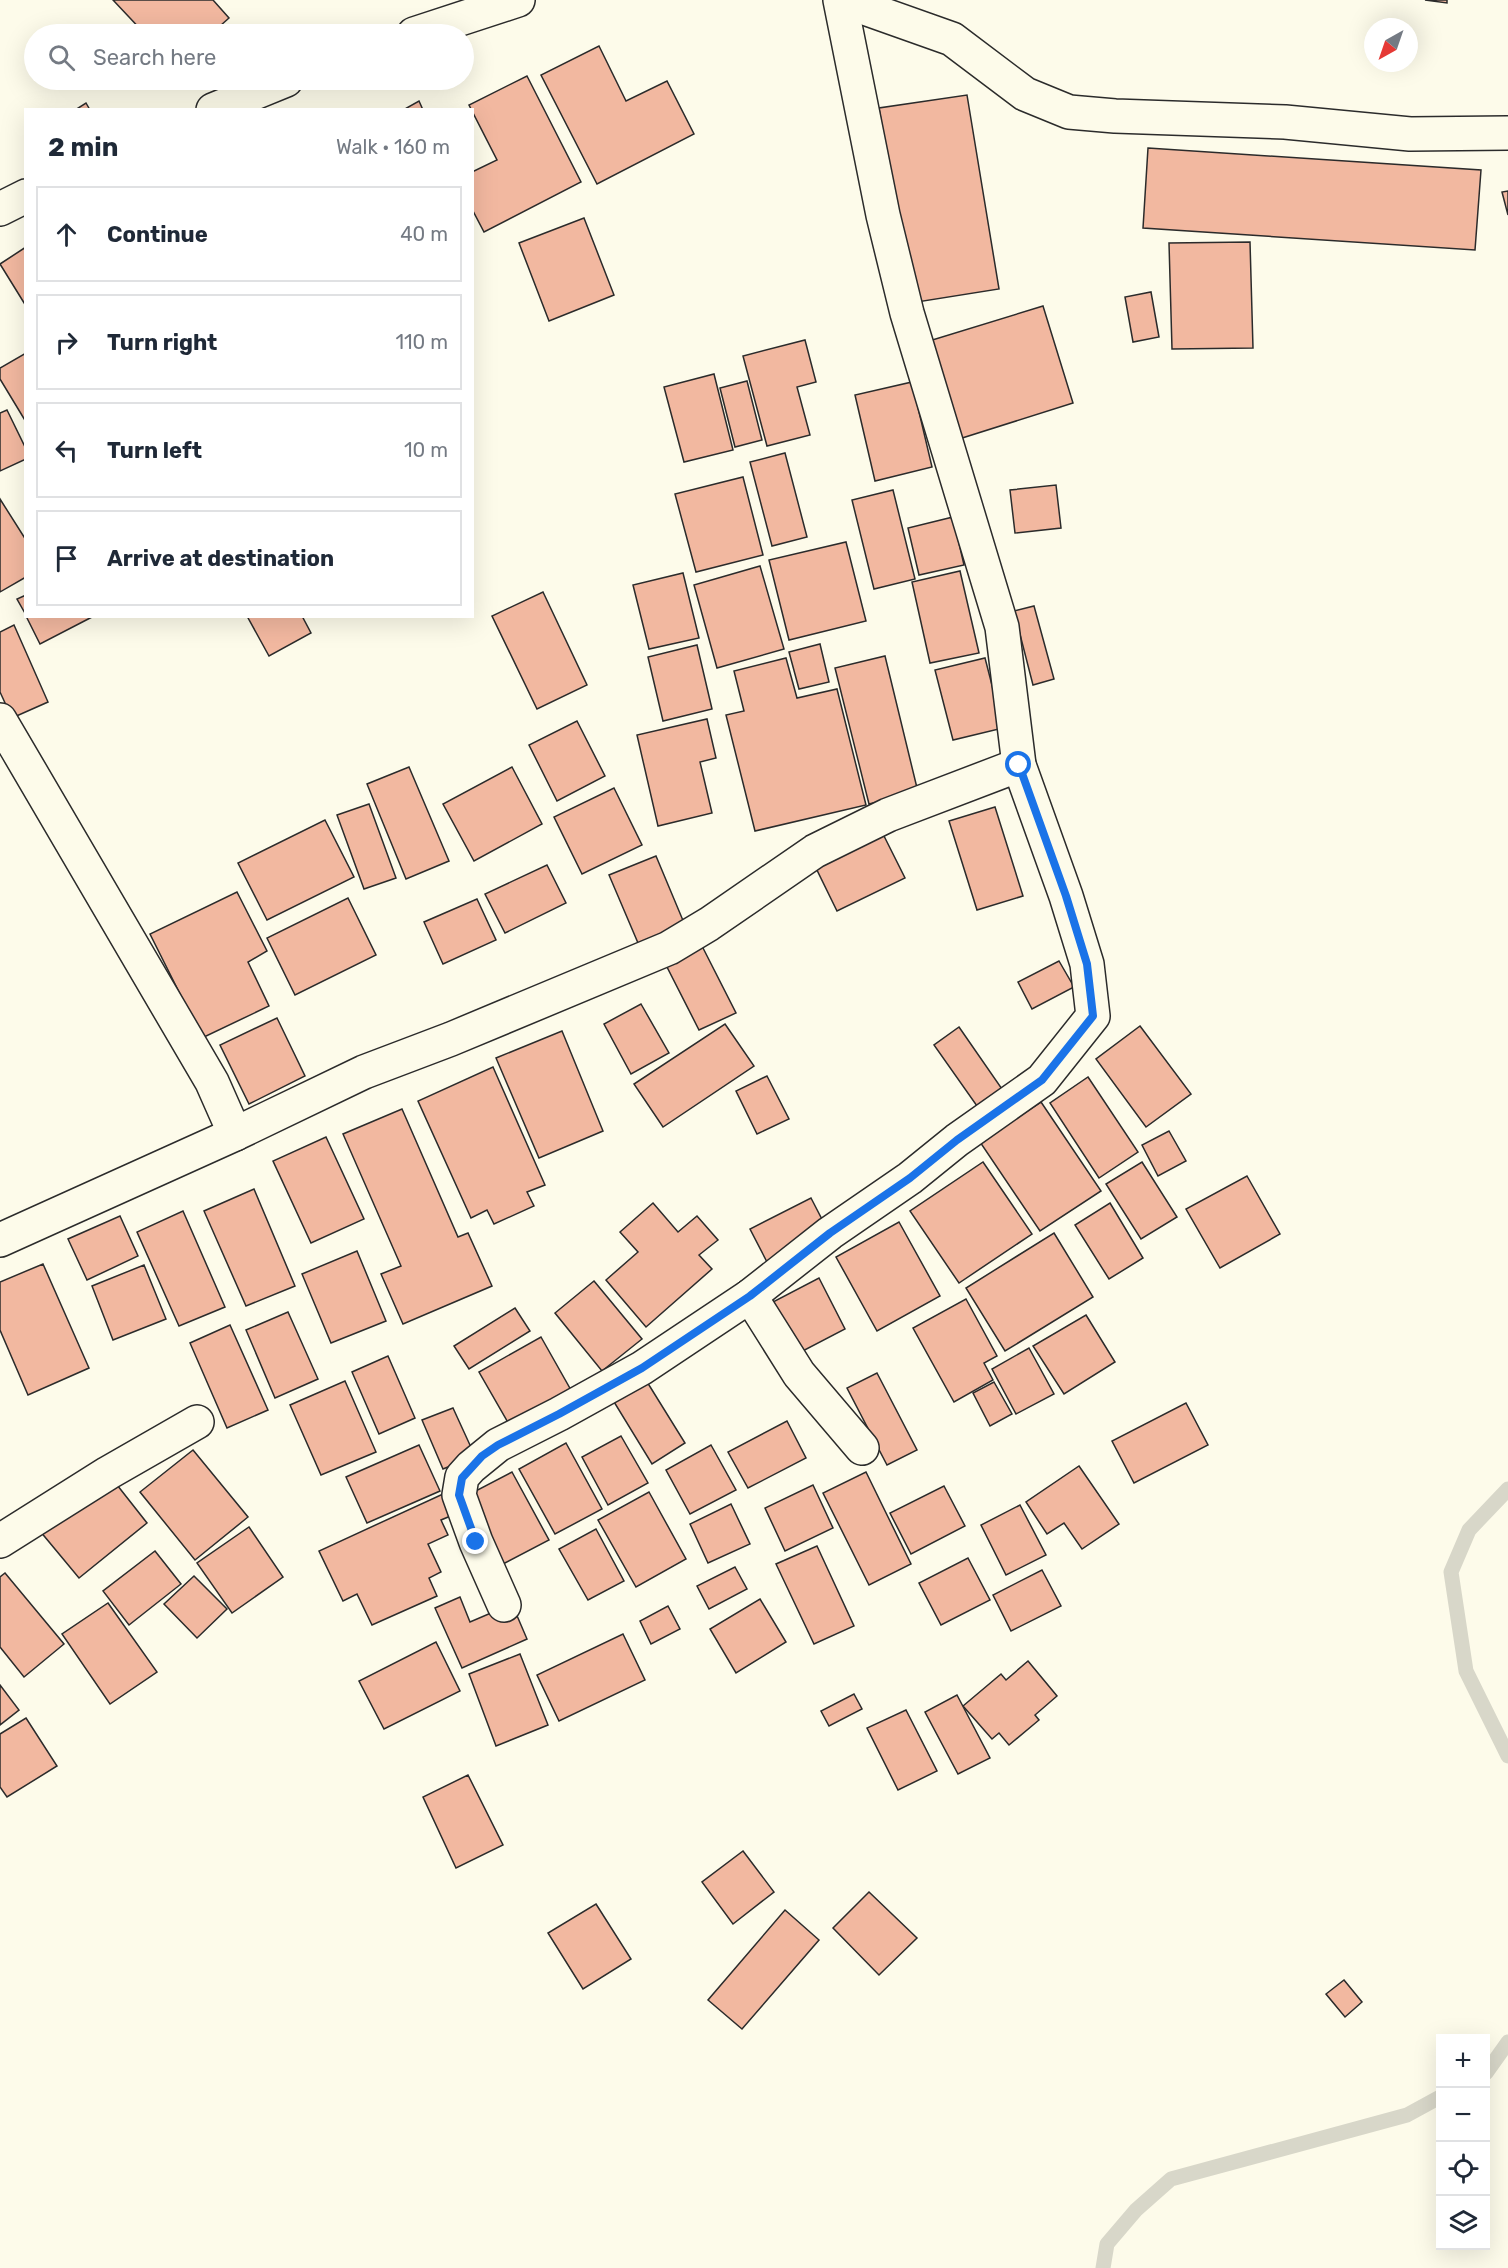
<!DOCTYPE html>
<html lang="en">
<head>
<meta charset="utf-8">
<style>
	:root { --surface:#fff; --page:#f6f6f7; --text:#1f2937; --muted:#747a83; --line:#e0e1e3 }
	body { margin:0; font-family:Rubik,sans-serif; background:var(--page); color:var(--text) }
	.controls { position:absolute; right:18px; bottom:18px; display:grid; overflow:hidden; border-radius:0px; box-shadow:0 6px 24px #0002 }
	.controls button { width:54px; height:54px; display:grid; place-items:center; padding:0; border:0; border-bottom:2px solid var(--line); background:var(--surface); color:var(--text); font:30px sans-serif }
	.compass { position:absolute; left:1364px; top:18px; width:54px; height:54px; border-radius:50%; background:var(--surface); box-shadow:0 6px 24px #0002; rotate:220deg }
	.stop { position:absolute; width:18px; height:18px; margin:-14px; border:4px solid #1a73e8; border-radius:50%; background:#fff }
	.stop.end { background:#1a73e8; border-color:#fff; box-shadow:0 2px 6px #0008 }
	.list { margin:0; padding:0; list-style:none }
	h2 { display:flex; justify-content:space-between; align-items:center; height:78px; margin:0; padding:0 24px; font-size:26px }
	h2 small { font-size:20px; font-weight:400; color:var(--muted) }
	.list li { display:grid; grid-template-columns:39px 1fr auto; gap:18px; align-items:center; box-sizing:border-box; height:96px; margin:0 12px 12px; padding:0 12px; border:2px solid var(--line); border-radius:0px }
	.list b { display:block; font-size:22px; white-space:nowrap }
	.list em { font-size:20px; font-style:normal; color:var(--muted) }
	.icon { flex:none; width:33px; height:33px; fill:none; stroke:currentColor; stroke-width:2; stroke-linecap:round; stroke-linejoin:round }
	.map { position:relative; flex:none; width:1508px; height:2268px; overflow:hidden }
	.search { position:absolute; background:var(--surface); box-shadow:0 6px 24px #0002; left:24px; top:24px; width:450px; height:66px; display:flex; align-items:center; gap:15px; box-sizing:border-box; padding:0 21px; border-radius:33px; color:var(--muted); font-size:22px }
	.panel { position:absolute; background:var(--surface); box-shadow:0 6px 24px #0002; left:24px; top:108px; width:450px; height:510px; border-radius:0px }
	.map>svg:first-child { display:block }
</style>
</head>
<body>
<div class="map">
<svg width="1508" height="2268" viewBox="0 0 1508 2268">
	<rect width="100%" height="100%" fill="#fdfbea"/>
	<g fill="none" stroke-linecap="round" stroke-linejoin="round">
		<g stroke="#d8d7c9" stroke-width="15">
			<path d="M 1508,1489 L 1469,1530 L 1451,1572 L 1466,1671 L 1508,1756"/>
			<path d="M 1486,2073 L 1508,2042"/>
			<path d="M 1103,2268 L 1107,2244 L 1136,2210 L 1171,2179 L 1407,2115 L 1440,2097"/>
		</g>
	</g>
	<g fill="#f2b8a0" stroke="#2b2b2b" stroke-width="1.5">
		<path d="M 113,0 L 213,0 L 229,18 L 211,34 L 145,34 Z"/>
		<path d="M 1425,0 L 1447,0 L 1447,3 Z"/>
		<path d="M 599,46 L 626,101 L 667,81 L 694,134 L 597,184 L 541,75 Z"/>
		<path d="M 527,76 L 581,182 L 484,232 L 472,209 L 472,172 L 497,160 L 469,105 Z"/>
		<path d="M 967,95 L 999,289 L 911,303 L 879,108 Z"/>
		<path d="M 419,101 L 423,110 L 403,110 Z"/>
		<path d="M 86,103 L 90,110 L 75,110 Z"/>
		<path d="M 1148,148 L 1481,170 L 1475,250 L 1143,228 Z"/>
		<path d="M 1508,191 L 1508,215 L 1502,192 Z"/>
		<path d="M 584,218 L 614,295 L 549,321 L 519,243 Z"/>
		<path d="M 1250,242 L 1253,348 L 1172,349 L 1169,243 Z"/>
		<path d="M 26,247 L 26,306 L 0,264 Z"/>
		<path d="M 1151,292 L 1159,337 L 1133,342 L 1125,297 Z"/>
		<path d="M 1043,306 L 1073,403 L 959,439 L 929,341 Z"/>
		<path d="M 805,340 L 816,382 L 797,387 L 810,435 L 767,446 L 743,356 Z"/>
		<path d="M 26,353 L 26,422 L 0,379 L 0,368 Z"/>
		<path d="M 714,374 L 733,450 L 684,462 L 664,387 Z"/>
		<path d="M 747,381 L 762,440 L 735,447 L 720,388 Z"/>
		<path d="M 912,382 L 932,467 L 875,481 L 855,395 Z"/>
		<path d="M 7,410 L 26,449 L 26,459 L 0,471 L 0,413 Z"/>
		<path d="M 785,453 L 807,537 L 772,546 L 750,462 Z"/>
		<path d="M 743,477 L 763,555 L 696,572 L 675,494 Z"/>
		<path d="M 1056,485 L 1061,528 L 1015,533 L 1010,490 Z"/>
		<path d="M 893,490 L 915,579 L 874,589 L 852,500 Z"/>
		<path d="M 0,499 L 26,540 L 26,577 L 0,592 Z"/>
		<path d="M 953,517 L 964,565 L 919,575 L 908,528 Z"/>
		<path d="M 846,542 L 866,621 L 789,640 L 769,560 Z"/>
		<path d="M 760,566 L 784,649 L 717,668 L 694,585 Z"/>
		<path d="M 960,571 L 979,653 L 930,663 L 912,582 Z"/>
		<path d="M 683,573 L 699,638 L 649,649 L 633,585 Z"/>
		<path d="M 543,592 L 587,685 L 537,709 L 492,616 Z"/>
		<path d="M 26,595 L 26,615 L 17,599 Z"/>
		<path d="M 1034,606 L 1054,679 L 1033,685 L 1014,611 Z"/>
		<path d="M 26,616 L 94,616 L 40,644 Z"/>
		<path d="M 247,616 L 302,616 L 311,633 L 269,656 Z"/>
		<path d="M 14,625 L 48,702 L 12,718 L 0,692 L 0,632 Z"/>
		<path d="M 820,644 L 829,682 L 799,689 L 789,652 Z"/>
		<path d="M 697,645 L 712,709 L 663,721 L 648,657 Z"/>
		<path d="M 885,656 L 918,792 L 869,804 L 835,668 Z"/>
		<path d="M 786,658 L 797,698 L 837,689 L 866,805 L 755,831 L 726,715 L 744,711 L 734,671 Z"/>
		<path d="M 985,658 L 1003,728 L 953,740 L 935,670 Z"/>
		<path d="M 707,719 L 716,758 L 700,762 L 712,813 L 658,826 L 637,735 Z"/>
		<path d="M 577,721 L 605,776 L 557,801 L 529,745 Z"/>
		<path d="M 409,767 L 449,861 L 406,879 L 367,784 Z"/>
		<path d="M 512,767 L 542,824 L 474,861 L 443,804 Z"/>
		<path d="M 614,788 L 642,845 L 582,874 L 554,817 Z"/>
		<path d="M 369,804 L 396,878 L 364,889 L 337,815 Z"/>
		<path d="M 995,807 L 1023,896 L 977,910 L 949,821 Z"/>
		<path d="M 325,820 L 354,877 L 267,920 L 238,863 Z"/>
		<path d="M 883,834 L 905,878 L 837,911 L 815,866 Z"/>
		<path d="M 656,856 L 687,930 L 641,950 L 609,875 Z"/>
		<path d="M 547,865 L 566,903 L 505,933 L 485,894 Z"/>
		<path d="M 237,892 L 267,951 L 248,962 L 269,1006 L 202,1038 L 150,934 Z"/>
		<path d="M 348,898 L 376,955 L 295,995 L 267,938 Z"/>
		<path d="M 477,899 L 496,940 L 443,964 L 424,922 Z"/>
		<path d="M 702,946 L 736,1013 L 699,1030 L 666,965 Z"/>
		<path d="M 1059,961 L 1074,987 L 1032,1009 L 1018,982 Z"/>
		<path d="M 641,1004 L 669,1053 L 631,1074 L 604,1024 Z"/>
		<path d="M 277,1018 L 305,1076 L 249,1104 L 220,1045 Z"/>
		<path d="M 725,1024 L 754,1066 L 663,1127 L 634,1084 Z"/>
		<path d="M 1140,1026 L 1191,1094 L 1146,1127 L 1096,1059 Z"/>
		<path d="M 959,1027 L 1002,1089 L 977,1106 L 934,1045 Z"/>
		<path d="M 562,1031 L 603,1131 L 539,1158 L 496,1058 Z"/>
		<path d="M 493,1067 L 545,1185 L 527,1192 L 534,1206 L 494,1224 L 487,1210 L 471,1218 L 418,1101 Z"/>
		<path d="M 767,1076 L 789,1119 L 757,1134 L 736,1091 Z"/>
		<path d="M 1088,1077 L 1138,1152 L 1099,1178 L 1050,1103 Z"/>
		<path d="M 1041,1102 L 1101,1191 L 1040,1231 L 980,1142 Z"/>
		<path d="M 402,1109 L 458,1237 L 468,1233 L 492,1286 L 403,1324 L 381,1274 L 401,1266 L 343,1134 Z"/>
		<path d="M 1169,1131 L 1186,1161 L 1158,1176 L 1142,1145 Z"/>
		<path d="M 326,1137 L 364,1219 L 311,1243 L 273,1161 Z"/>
		<path d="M 983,1162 L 1032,1234 L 959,1283 L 910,1211 Z"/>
		<path d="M 1142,1162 L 1177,1217 L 1141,1239 L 1106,1184 Z"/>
		<path d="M 1247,1176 L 1280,1234 L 1220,1268 L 1186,1209 Z"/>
		<path d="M 254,1189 L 295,1286 L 246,1306 L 204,1211 Z"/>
		<path d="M 811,1198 L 828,1231 L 767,1262 L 750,1229 Z"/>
		<path d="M 653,1203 L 678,1232 L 697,1216 L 718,1240 L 699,1255 L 712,1269 L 646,1327 L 606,1280 L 638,1252 L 620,1232 Z"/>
		<path d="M 1110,1203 L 1143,1258 L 1109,1279 L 1075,1225 Z"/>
		<path d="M 183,1211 L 225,1307 L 179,1326 L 137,1232 Z"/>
		<path d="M 120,1216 L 138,1256 L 87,1280 L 68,1239 Z"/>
		<path d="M 899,1222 L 940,1296 L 877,1331 L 836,1257 Z"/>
		<path d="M 1054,1233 L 1093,1297 L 1005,1351 L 966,1288 Z"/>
		<path d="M 357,1251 L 386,1321 L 331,1343 L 302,1274 Z"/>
		<path d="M 43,1264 L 89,1368 L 28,1395 L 0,1330 L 0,1282 Z"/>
		<path d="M 144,1265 L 166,1319 L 113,1340 L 92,1286 Z"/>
		<path d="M 819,1278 L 845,1329 L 797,1354 L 771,1303 Z"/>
		<path d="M 594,1281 L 642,1339 L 602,1371 L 555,1313 Z"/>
		<path d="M 966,1299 L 997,1356 L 984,1363 L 993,1380 L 954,1402 L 913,1328 Z"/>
		<path d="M 515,1308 L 530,1331 L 469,1369 L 454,1346 Z"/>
		<path d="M 288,1312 L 318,1379 L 275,1398 L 246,1330 Z"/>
		<path d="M 1086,1315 L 1115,1362 L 1064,1394 L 1033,1346 Z"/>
		<path d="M 230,1325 L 268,1410 L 227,1428 L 190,1343 Z"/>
		<path d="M 541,1337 L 576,1399 L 514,1433 L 479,1372 Z"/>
		<path d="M 1029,1348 L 1054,1394 L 1016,1414 L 992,1369 Z"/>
		<path d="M 388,1356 L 415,1418 L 379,1434 L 352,1372 Z"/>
		<path d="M 877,1373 L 917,1450 L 887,1465 L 847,1388 Z"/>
		<path d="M 644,1377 L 685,1443 L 652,1464 L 611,1397 Z"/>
		<path d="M 345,1381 L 376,1452 L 321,1475 L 290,1405 Z"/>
		<path d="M 994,1382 L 1012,1414 L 990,1426 L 973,1393 Z"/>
		<path d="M 1186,1403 L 1208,1445 L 1134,1483 L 1112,1441 Z"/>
		<path d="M 453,1408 L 475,1456 L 443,1469 L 422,1420 Z"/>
		<path d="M 787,1421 L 806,1458 L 748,1488 L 728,1452 Z"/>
		<path d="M 621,1436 L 648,1483 L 608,1505 L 582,1457 Z"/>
		<path d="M 566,1443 L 602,1509 L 555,1534 L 519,1469 Z"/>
		<path d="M 419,1445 L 440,1491 L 367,1523 L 346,1477 Z"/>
		<path d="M 711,1445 L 736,1490 L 690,1514 L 666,1470 Z"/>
		<path d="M 193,1450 L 248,1517 L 195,1560 L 140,1492 Z"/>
		<path d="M 1079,1466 L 1119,1524 L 1082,1549 L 1064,1523 L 1047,1534 L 1026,1502 Z"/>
		<path d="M 512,1472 L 549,1540 L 503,1564 L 466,1496 Z"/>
		<path d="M 866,1472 L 911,1564 L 869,1585 L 823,1493 Z"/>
		<path d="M 110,1476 L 147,1523 L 79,1578 L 40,1531 Z"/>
		<path d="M 813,1485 L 833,1528 L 785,1551 L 765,1508 Z"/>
		<path d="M 944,1486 L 965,1526 L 911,1554 L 890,1513 Z"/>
		<path d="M 649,1492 L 686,1559 L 636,1587 L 598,1520 Z"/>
		<path d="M 443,1494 L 453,1515 L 441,1520 L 448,1535 L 428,1544 L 441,1572 L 429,1578 L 437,1596 L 372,1625 L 357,1594 L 343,1601 L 319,1551 Z"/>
		<path d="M 731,1504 L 750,1544 L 708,1563 L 690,1524 Z"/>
		<path d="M 1020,1505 L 1046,1555 L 1006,1575 L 981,1525 Z"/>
		<path d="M 249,1527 L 283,1577 L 232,1613 L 197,1563 Z"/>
		<path d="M 596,1529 L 624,1581 L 588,1600 L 559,1549 Z"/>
		<path d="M 817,1546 L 854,1626 L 814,1644 L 776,1564 Z"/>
		<path d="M 155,1551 L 181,1584 L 129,1625 L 103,1591 Z"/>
		<path d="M 968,1558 L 990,1600 L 941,1625 L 919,1583 Z"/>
		<path d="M 735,1567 L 747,1589 L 709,1609 L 697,1586 Z"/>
		<path d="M 1042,1570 L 1061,1606 L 1011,1631 L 993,1595 Z"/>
		<path d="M 5,1573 L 64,1644 L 24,1677 L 0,1647 L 0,1577 Z"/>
		<path d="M 194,1576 L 227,1609 L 197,1638 L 164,1604 Z"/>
		<path d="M 460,1597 L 470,1622 L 512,1604 L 527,1639 L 462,1668 L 435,1608 Z"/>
		<path d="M 760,1599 L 786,1642 L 736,1673 L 710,1629 Z"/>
		<path d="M 108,1603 L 157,1672 L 110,1704 L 62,1634 Z"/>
		<path d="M 668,1606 L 680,1629 L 651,1644 L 640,1621 Z"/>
		<path d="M 623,1634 L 645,1680 L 559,1721 L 537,1675 Z"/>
		<path d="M 436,1642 L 460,1691 L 384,1729 L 359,1681 Z"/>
		<path d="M 520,1654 L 548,1725 L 496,1746 L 469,1674 Z"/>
		<path d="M 1028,1661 L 1057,1696 L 1035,1715 L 1039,1720 L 1009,1745 L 999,1733 L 992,1739 L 963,1706 L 1001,1674 L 1006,1680 Z"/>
		<path d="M 0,1685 L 19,1710 L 0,1725 Z"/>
		<path d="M 854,1694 L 862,1709 L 829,1726 L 821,1711 Z"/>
		<path d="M 957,1695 L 990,1758 L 958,1774 L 925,1712 Z"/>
		<path d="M 906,1710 L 937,1771 L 898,1790 L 867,1728 Z"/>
		<path d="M 26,1718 L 57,1766 L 7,1797 L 0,1787 L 0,1734 Z"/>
		<path d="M 468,1775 L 503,1845 L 456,1868 L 423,1797 Z"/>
		<path d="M 743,1851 L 774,1892 L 733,1924 L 702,1882 Z"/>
		<path d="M 869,1892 L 917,1938 L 879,1975 L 833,1928 Z"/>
		<path d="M 596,1904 L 631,1959 L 583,1989 L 548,1933 Z"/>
		<path d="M 785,1910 L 819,1940 L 742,2029 L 708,2000 Z"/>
		<path d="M 1344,1980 L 1362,2002 L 1345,2017 L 1326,1994 Z"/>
	</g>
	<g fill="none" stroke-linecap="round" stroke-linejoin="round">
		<g stroke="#2b2b2b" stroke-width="36">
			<g id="minor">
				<path d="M 842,0 L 952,39 L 1025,94 L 1069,112 L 1115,116 L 1285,122 L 1410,134 L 1508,133"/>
				<path d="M 414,34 L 518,0"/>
				<path d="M 213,110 L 286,80"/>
				<path d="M 0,209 L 26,196"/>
				<path d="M 0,720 L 212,1082 L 235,1134"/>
				<path d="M 0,1240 L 235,1134 L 364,1072 L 451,1039 L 669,948 L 709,924 L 815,851 L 888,815 L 1019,765"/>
				<path d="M 750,1296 L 799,1374 L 862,1448"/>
				<path d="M 0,1541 L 108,1473 L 197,1422"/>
				<path d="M 504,1605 L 476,1542 L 459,1495 L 462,1477 L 471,1467 L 498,1445 L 559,1414 L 642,1368 L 750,1296 L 830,1233 L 910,1178 L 957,1140 L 1042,1080 L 1093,1016 L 1087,964 L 1066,896 L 1019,765 L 1002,627 L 907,313 L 883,215 L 840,0"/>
			</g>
		</g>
		<use href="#minor" stroke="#fdfbea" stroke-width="33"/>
	</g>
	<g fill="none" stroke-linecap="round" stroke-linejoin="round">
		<path stroke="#1a73e8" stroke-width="8" d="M 476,1542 L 459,1495 L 462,1478 L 482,1456 L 498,1445 L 559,1414 L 642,1368 L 750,1296 L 830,1233 L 910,1178 L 957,1140 L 1042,1080 L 1093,1016 L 1087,964 L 1066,896 L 1019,765"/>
	</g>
</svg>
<div class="controls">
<button>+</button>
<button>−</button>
<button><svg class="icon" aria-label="locate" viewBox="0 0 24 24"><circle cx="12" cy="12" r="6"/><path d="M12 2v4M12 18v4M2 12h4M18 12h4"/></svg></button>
<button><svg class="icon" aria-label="layers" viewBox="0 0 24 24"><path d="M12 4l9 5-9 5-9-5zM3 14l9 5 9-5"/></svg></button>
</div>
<svg class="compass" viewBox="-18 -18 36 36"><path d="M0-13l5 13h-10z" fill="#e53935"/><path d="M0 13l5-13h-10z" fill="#747a83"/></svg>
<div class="stop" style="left:1019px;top:765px"></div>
<div class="stop end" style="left:476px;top:1542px"></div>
<div class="search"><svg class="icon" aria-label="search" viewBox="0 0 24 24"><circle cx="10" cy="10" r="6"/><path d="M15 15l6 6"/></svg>Search here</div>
<section class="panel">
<h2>2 min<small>Walk · 160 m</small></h2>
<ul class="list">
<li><svg class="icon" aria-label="ahead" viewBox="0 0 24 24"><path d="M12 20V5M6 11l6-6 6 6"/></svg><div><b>Continue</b></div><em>40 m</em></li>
<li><svg class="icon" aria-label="right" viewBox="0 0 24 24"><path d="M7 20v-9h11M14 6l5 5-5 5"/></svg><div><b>Turn right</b></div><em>110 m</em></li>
<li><svg class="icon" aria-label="left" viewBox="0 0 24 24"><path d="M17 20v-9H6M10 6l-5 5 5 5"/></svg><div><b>Turn left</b></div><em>10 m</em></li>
<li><svg class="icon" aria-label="arrive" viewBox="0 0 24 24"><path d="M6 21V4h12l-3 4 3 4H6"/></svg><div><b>Arrive at destination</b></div></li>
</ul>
</section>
</div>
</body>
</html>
